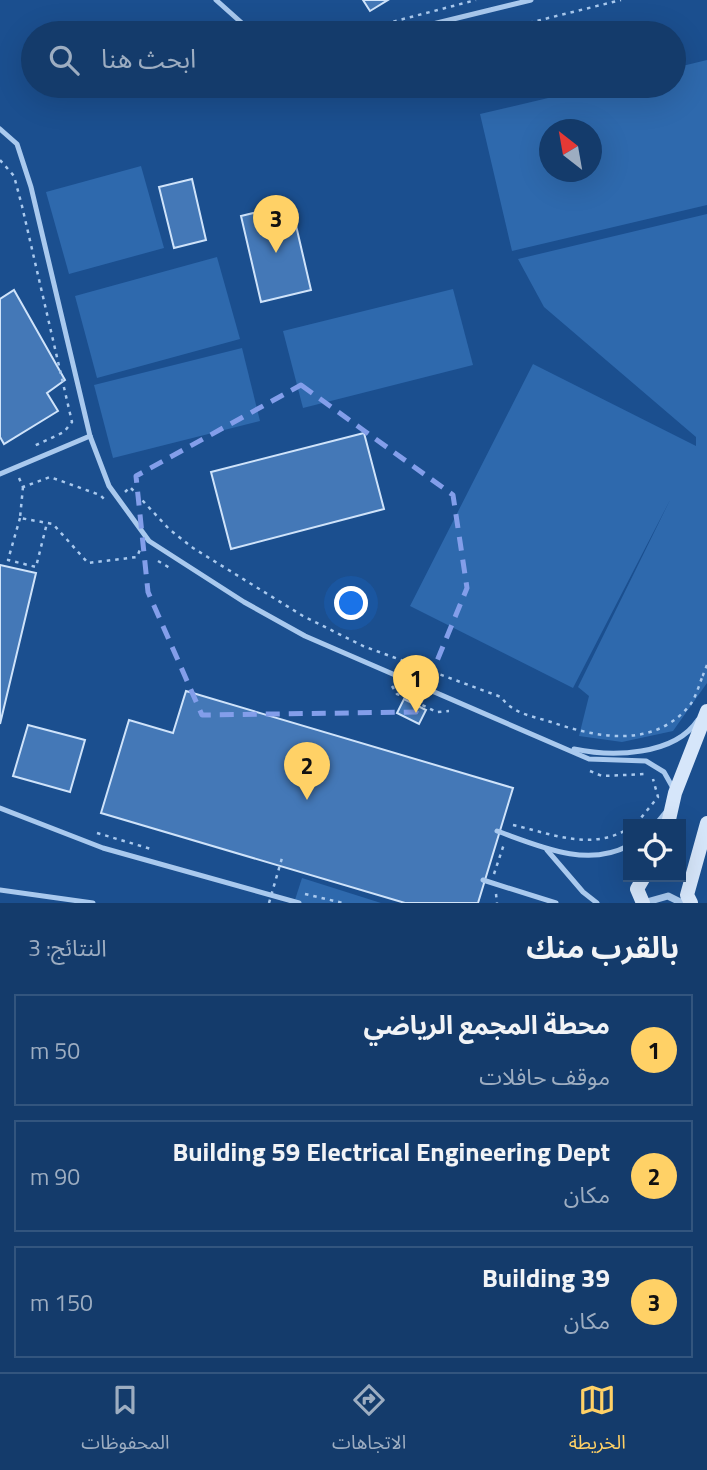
<!DOCTYPE html>
<html lang="ar">
<head>
<meta charset="utf-8">
<style>
	:root { --surface:#143b6b; --page:#214673; --text:#f1f3f6; --muted:#9dadc1; --line:#33557e; --accent:#ffd166 }
	body { margin:0; font-family:"Titillium Web","Noto Sans Arabic",sans-serif; background:var(--page); color:var(--text); direction:rtl }
	.controls { position:absolute; right:21px; bottom:21px; display:grid; overflow:hidden; border-radius:0px; box-shadow:0 7px 28px #0002 }
	.controls button { width:63px; height:63px; display:grid; place-items:center; padding:0; border:0; border-bottom:2px solid var(--line); background:var(--surface); color:var(--text); font:35px sans-serif }
	.compass { position:absolute; left:539px; top:119px; width:63px; height:63px; border-radius:50%; background:var(--surface); box-shadow:0 7px 28px #0002; rotate:329deg }
	.you { position:absolute; left:352px; top:604px; width:24px; height:24px; margin:-18px; border:5px solid #fff; border-radius:50%; background:#1a73e8; box-shadow:0 0 0 10px #1a73e833 }
	.badge { display:grid; place-items:center; width:46px; height:46px; border-radius:50%; background:var(--accent); color:#111; font-size:23px; font-weight:700 }
	.pin { position:absolute; translate:-50% -58px; filter:drop-shadow(0 2px 4px #0008) }
	.pin::after { content:''; position:absolute; top:37px; width:24px; height:21px; background:inherit; clip-path:polygon(0 0,100% 0,50% 100%) }
	.list { margin:0; padding:0; list-style:none }
	h2 { display:flex; justify-content:space-between; align-items:center; height:91px; margin:0; padding:0 28px; font-size:30px }
	h2 small { font-size:23px; font-weight:400; color:var(--muted) }
	.list li { display:grid; grid-template-columns:46px 1fr auto; gap:21px; align-items:center; box-sizing:border-box; height:112px; margin:0 14px 14px; padding:0 14px; border:2px solid var(--line); border-radius:0px }
	.list b { display:block; font-size:26px; white-space:nowrap }
	.list p { margin:0; font-size:23px; white-space:nowrap; color:var(--muted) }
	.list em { font-size:23px; font-style:normal; color:var(--muted) }
	.icon { flex:none; width:38px; height:38px; fill:none; stroke:currentColor; stroke-width:2; stroke-linecap:round; stroke-linejoin:round }
	.map { position:relative; flex:none; width:707px; height:903px; overflow:hidden; direction:ltr }
	.search { position:absolute; background:var(--surface); box-shadow:0 7px 28px #0002; left:21px; right:21px; top:21px; height:77px; display:flex; align-items:center; gap:18px; box-sizing:border-box; padding:0 24px; border-radius:38px; color:var(--muted); font-size:26px }
	.sheet { height:469px; background:var(--surface) }
	nav { display:flex; justify-content:space-around; align-items:center; box-sizing:border-box; height:98px; border-top:2px solid var(--line); background:var(--surface); font-size:19px; color:var(--muted) }
	nav a { display:grid; justify-items:center; gap:4px }
	nav .on { color:var(--accent) }
	.map>svg:first-child { display:block }
</style>
</head>
<body>
<div class="map">
<svg width="707" height="903" viewBox="0 0 707 903">
	<rect width="100%" height="100%" fill="#1b4f8f"/>
	<g fill="#2e69ad" fill-rule="evenodd">
		<path d="M 707,60 L 707,205 L 512,251 L 480,114 L 599,86 L 674,86 L 674,68 ZM 550,130 L 592,130 L 592,172 L 550,172 Z"/>
		<path d="M 141,166 L 164,248 L 69,274 L 46,192 Z"/>
		<path d="M 707,214 L 707,683 L 673,731 L 622,742 L 579,736 L 589,696 L 578,687 L 670,500 L 573,688 L 410,606 L 533,364 L 696,446 L 696,437 L 544,307 L 518,259 Z"/>
		<path d="M 217,257 L 240,339 L 97,378 L 75,296 Z"/>
		<path d="M 453,289 L 473,365 L 303,408 L 283,331 Z"/>
		<path d="M 242,348 L 260,421 L 113,458 L 94,385 Z"/>
		<path d="M 302,878 L 381,903 L 294,903 Z"/>
	</g>
	<g fill="#4478b7" stroke="#cfe3fa" stroke-width="2">
		<path d="M 363,0 L 388,0 L 370,11 Z"/>
		<path d="M 192,179 L 206,240 L 174,248 L 159,187 Z"/>
		<path d="M 291,204 L 311,290 L 261,302 L 241,216 Z"/>
		<path d="M 14,290 L 65,380 L 47,393 L 58,411 L 4,444 L 0,437 L 0,299 Z"/>
		<path d="M 364,433 L 384,509 L 231,549 L 211,472 Z"/>
		<path d="M 0,565 L 36,573 L 0,724 Z"/>
		<path d="M 186,691 L 513,788 L 478,903 L 405,903 L 101,813 L 129,720 L 173,733 Z"/>
		<path d="M 404,699 L 426,710 L 419,724 L 397,713 Z"/>
		<path d="M 28,725 L 85,740 L 70,792 L 13,776 Z"/>
	</g>
	<g fill="none" stroke-linecap="round" stroke-linejoin="round">
		<g stroke="#a9c9ee" stroke-width="2.5" stroke-dasharray="3.5 5" stroke-linecap="butt">
			<path d="M 388,26 L 388,23 L 476,0"/>
			<path d="M 488,33 L 621,0"/>
			<path d="M 0,160 L 14,176 L 22,206 L 72,422 L 64,432 L 32,447"/>
			<path d="M 19,478 L 23,487 L 50,477 L 100,495 L 105,500"/>
			<path d="M 23,487 L 20,518 L 53,524 L 88,563 L 137,557 L 141,547"/>
			<path d="M 125,492 L 130,487 L 169,529 L 193,548 L 303,616 L 363,646 L 501,697 C 513,714 532,716 551,722 C 598,738 654,749 690,705 C 696,697 699,685 703,675"/>
			<path d="M 20,518 L 8,560 L 36,567 L 47,523"/>
			<path d="M 158,561 L 170,568"/>
			<path d="M 707,665 L 703,675 L 707,677"/>
			<path d="M 392,686 L 397,694 L 407,698 L 409,691"/>
			<path d="M 407,698 L 437,712 L 449,711"/>
			<path d="M 590,771 L 602,776 L 646,774"/>
			<path d="M 636,824 L 658,797 L 653,779"/>
			<path d="M 513,825 C 552,834 591,851 628,829"/>
			<path d="M 97,833 L 151,849"/>
			<path d="M 494,874 L 504,844"/>
			<path d="M 305,894 L 343,903"/>
			<path d="M 496,894 L 497,903"/>
		</g>
		<g stroke="#a9c9ee" stroke-width="5">
			<path d="M 216,0 L 253,33"/>
			<path d="M 396,33 L 531,0"/>
			<path d="M 0,129 L 17,144 L 31,187 L 90,436 L 109,486 L 149,541 L 244,602 L 305,636 L 589,759 L 646,761 L 664,772 L 673,788"/>
			<path d="M 0,474 L 90,436"/>
			<path d="M 574,749 C 612,757 674,756 698,720"/>
			<path d="M 0,808 L 103,848 L 299,903"/>
			<path d="M 656,824 L 665,813"/>
			<path d="M 497,831 C 539,846 586,868 628,846"/>
			<path d="M 547,850 L 583,892 L 597,903"/>
			<path d="M 483,880 L 556,903"/>
			<path d="M 0,890 L 93,903"/>
		</g>
		<path stroke="#a9c9ee" stroke-width="7" d="M 643,903 L 668,896 L 682,903"/>
		<g stroke="#d6e6fa" stroke-width="14">
			<path d="M 668,824 L 675,793 L 707,711"/>
			<path d="M 643,903 L 637,889 L 644,877"/>
			<path d="M 691,903 L 687,895 L 707,823"/>
		</g>
		<path stroke="#a9c9ee" stroke-width="2.5" stroke-dasharray="3.5 5" stroke-linecap="butt" d="M 269,903 L 282,858"/>
	</g>
	<path fill="none" stroke="#839eea" stroke-width="5" stroke-dasharray="14 9" stroke-linejoin="round" d="M 301,385 L 453,495 L 467,588 L 416,712 L 202,715 L 148,592 L 136,476 Z"/>
</svg>
<div class="controls">
<button><svg class="icon" aria-label="locate" viewBox="0 0 24 24"><circle cx="12" cy="12" r="6"/><path d="M12 2v4M12 18v4M2 12h4M18 12h4"/></svg></button>
</div>
<svg class="compass" viewBox="-18 -18 36 36"><path d="M0-13l5 13h-10z" fill="#e53935"/><path d="M0 13l5-13h-10z" fill="#9dadc1"/></svg>
<div class="you"></div>
<div class="pin badge" style="left:416px;top:713px">1</div>
<div class="pin badge" style="left:307px;top:800px">2</div>
<div class="pin badge" style="left:276px;top:253px">3</div>
<div class="search"><svg class="icon" aria-label="search" viewBox="0 0 24 24"><circle cx="10" cy="10" r="6"/><path d="M15 15l6 6"/></svg>ابحث هنا</div>
</div>
<section class="sheet">
<h2>بالقرب منك<small>النتائج: 3</small></h2>
<ul class="list">
<li><span class="badge">1</span><div><b>محطة المجمع الرياضي</b><p>موقف حافلات</p></div><em>50 m</em></li>
<li><span class="badge">2</span><div><b>Building 59 Electrical Engineering Dept</b><p>مكان</p></div><em>90 m</em></li>
<li><span class="badge">3</span><div><b>Building 39</b><p>مكان</p></div><em>150 m</em></li>
</ul>
</section>
<nav>
<a class="on"><svg class="icon" aria-label="map" viewBox="0 0 24 24"><path d="M3 6l6-2 6 2 6-2v14l-6 2-6-2-6 2zM9 4v14M15 6v14"/></svg>الخريطة</a>
<a><svg class="icon" aria-label="directions" viewBox="0 0 24 24"><path d="M12 3l9 9-9 9-9-9zM9 14v-3h6M13 9l2 2-2 2"/></svg>الاتجاهات</a>
<a><svg class="icon" aria-label="saved" viewBox="0 0 24 24"><path d="M7 4h10v16l-5-4-5 4z"/></svg>المحفوظات</a>
</nav>
</body>
</html>
